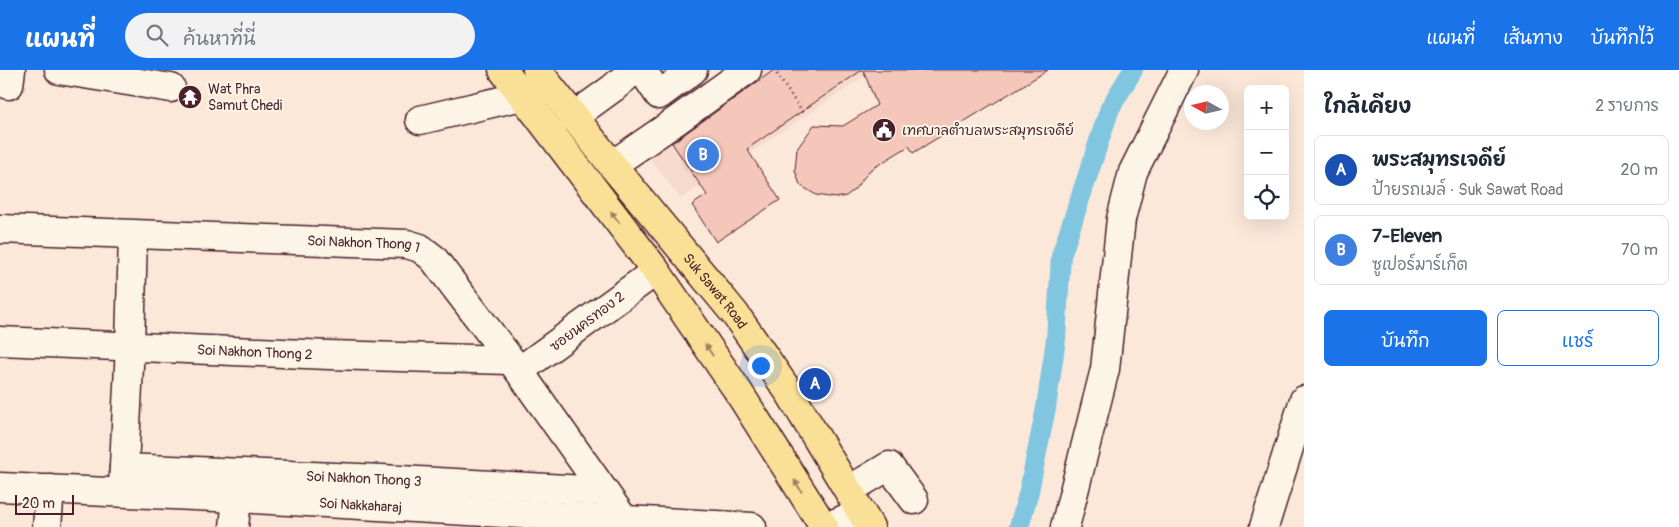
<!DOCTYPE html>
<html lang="th">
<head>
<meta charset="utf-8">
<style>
	:root { --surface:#fff; --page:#f2f2f3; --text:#1f2937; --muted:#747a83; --line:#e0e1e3; --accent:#1a73e8 }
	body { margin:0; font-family:Pangolin,"Playpen Sans Thai",sans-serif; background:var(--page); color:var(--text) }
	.controls { position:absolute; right:15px; top:15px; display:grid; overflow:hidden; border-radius:8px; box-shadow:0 5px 20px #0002 }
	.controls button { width:45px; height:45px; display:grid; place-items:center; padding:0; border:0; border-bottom:1px solid var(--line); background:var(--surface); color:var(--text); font:25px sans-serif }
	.compass { position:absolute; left:1184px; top:15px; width:45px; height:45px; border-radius:50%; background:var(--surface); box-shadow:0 5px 20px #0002; rotate:278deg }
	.scale { position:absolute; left:15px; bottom:12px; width:59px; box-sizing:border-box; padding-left:5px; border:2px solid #4a1f2b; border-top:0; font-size:14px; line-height:18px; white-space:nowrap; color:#4a1f2b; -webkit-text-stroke:4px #fcf5e5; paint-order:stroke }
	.you { position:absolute; left:760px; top:295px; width:18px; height:18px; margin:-12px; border:4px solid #fff; border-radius:50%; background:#1a73e8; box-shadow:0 0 0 8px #1a73e833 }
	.badge { display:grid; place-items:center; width:32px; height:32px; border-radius:50%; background:var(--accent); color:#fff; font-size:16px; font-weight:700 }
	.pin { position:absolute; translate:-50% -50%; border:2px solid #fff; box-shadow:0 1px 5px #0006 }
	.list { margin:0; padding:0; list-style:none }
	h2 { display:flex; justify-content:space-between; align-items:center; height:65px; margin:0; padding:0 20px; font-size:21px }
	h2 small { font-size:16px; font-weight:400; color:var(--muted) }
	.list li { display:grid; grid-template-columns:32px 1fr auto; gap:15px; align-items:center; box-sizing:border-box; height:70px; margin:0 10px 10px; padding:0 10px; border:1px solid var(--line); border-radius:8px }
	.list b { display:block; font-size:19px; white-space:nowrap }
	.list p { margin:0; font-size:16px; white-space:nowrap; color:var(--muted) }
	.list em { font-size:16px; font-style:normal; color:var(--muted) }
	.actions { display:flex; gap:10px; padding:15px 20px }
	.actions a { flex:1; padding:11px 0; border:1px solid var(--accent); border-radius:8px; text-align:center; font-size:18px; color:var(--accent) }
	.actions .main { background:var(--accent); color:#fff }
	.icon { flex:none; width:28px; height:28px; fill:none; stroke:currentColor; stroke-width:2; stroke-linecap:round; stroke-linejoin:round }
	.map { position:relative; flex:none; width:1304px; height:457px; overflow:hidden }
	header { display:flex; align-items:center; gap:30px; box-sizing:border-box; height:70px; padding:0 25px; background:var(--accent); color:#fff }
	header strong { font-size:24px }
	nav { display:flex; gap:28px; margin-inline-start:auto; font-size:18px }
	.search { width:350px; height:45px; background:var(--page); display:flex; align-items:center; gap:12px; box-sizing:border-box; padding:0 18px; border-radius:28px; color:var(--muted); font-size:19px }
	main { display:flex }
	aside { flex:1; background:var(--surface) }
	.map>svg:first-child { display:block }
</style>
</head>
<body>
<header>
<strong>แผนที่</strong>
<div class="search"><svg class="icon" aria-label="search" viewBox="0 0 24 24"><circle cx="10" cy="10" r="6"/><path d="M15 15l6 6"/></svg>ค้นหาที่นี่</div>
<nav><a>แผนที่</a><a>เส้นทาง</a><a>บันทึกไว้</a></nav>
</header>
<main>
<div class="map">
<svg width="1304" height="457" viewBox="0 0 1304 457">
	<rect width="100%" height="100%" fill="#fbe8d9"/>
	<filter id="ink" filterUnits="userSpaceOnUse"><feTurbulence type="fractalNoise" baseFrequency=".02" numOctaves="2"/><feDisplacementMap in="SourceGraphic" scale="10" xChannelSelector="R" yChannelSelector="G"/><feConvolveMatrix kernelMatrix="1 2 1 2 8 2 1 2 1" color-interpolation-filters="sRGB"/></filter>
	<g filter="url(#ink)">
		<path fill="#f6dacd" d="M 723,0 L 874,0 L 681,129 L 633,66 Z"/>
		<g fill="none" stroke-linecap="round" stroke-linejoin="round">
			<path stroke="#80c6e1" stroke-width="20" d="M 1019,457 L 1029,421 L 1046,338 L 1056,269 L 1061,186 L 1110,38 L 1133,0"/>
		</g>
		<g fill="#f5c7ba" stroke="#4a1f2b">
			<path d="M 774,0 L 862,0 L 747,79 L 780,130 L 716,172 L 692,135 L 707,125 L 672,73 Z"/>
			<path d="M 863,0 L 1048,0 L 913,83 L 909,76 L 870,100 L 854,120 L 846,126 L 836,128 L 816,125 L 800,115 L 795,100 L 797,79 L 814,55 L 843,56 L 877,35 Z"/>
		</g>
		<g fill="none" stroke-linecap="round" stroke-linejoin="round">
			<g stroke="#4a1f2b" stroke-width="31">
				<g id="minor">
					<path d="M 59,0 L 171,18"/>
					<path d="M 642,0 L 659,25 L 693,0"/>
					<path d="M 9,15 L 11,0"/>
					<path d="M 573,47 L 613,18 L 634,0"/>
					<path d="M 420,50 L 522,26"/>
					<path d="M 612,95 L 676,51 L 747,0"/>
					<path id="s1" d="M 0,159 L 407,174 L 420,178 L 433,188 L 519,301 L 625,451"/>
					<path id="s2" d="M 0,271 L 329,285 L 509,290"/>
					<path d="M 519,301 L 656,201"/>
					<path id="s3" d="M 124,398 L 382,409 L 604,421"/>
					<path d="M 123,416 L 130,276 L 133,165"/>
					<path id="s4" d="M 0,417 L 237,428 L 752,457"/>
					<path d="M 849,420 L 889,396 L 914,430"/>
					<path d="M 47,457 L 50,419"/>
					<path d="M 234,457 L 237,428"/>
					<path d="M 826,457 L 861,442"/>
					<path d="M 1065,457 L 1105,299 L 1121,149 L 1133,102 L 1184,0"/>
					<path d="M 1264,457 L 1304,330"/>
				</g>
			</g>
			<g stroke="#4a1f2b" stroke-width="31">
				<g id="major">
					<path d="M 503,0 L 656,201 L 736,318 L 824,457"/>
					<path id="s5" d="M 537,0 L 612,95 L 735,244 L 791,325 L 870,457"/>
				</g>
			</g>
			<path stroke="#4a1f2b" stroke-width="3" stroke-dasharray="1 4" stroke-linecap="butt" d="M 774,0 L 803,43"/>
			<use href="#minor" stroke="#fcf5e5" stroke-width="28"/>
			<use href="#major" stroke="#f9e096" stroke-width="28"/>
		</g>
		<defs><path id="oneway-solid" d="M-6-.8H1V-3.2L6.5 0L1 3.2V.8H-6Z" transform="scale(1.25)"/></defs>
		<g fill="#a28060">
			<use href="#oneway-solid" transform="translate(615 147) rotate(-127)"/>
			<use href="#oneway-solid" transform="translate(709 280) rotate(-124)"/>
			<use href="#oneway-solid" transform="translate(798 416) rotate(-122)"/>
		</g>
	</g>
	<defs>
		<g id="temple-disc" transform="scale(1.25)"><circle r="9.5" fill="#4a1f2b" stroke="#fcf5e5"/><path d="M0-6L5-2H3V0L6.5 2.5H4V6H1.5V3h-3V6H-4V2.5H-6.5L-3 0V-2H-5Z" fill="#fff"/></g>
		<g id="civic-disc" transform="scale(1.25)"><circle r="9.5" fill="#4a1f2b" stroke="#fcf5e5"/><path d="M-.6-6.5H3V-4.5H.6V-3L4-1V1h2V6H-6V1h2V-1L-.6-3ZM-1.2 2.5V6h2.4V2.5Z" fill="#fff"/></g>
	</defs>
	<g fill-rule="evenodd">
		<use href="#temple-disc" x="190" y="27"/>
		<use href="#civic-disc" x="884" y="60"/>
	</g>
	<g text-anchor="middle" stroke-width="4" stroke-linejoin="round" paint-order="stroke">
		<g font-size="14" fill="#4a1f2b" stroke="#fcf5e5" text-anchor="start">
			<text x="208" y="24">Wat Phra<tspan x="208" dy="16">Samut Chedi</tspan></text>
			<text x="902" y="65">เทศบาลตำบลพระสมุทรเจดีย์</text>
		</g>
		<g font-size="14" fill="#4a1f2b" stroke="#fcf5e5">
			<text dy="5" stroke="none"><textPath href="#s1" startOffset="364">Soi Nakhon Thong 1</textPath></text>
			<text dy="5" stroke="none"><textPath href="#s5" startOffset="284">Suk Sawat Road</textPath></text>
			<text transform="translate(587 251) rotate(-37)" y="5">ซอยนครทอง 2</text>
			<text dy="5" stroke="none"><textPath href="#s2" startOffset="255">Soi Nakhon Thong 2</textPath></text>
			<text dy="5" stroke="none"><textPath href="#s3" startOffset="240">Soi Nakhon Thong 3</textPath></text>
			<text dy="5" stroke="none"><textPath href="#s4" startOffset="361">Soi Nakkaharaj</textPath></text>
		</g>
	</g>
</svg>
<div class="controls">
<button>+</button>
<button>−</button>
<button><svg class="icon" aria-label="locate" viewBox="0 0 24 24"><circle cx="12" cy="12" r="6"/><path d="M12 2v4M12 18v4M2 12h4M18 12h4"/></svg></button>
</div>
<svg class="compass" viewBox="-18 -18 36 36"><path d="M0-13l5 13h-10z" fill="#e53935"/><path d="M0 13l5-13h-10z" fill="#747a83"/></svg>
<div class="scale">20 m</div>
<div class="you"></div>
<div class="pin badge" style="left:815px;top:314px;background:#1a4fb4">A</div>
<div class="pin badge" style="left:703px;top:85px;background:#3f7fe0">B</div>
</div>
<aside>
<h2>ใกล้เคียง<small>2 รายการ</small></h2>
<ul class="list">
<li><span class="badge" style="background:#1a4fb4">A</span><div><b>พระสมุทรเจดีย์</b><p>ป้ายรถเมล์ · Suk Sawat Road</p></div><em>20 m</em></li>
<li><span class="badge" style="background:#3f7fe0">B</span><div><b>7-Eleven</b><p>ซูเปอร์มาร์เก็ต</p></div><em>70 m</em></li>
</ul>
<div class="actions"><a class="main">บันทึก</a><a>แชร์</a></div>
</aside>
</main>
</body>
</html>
